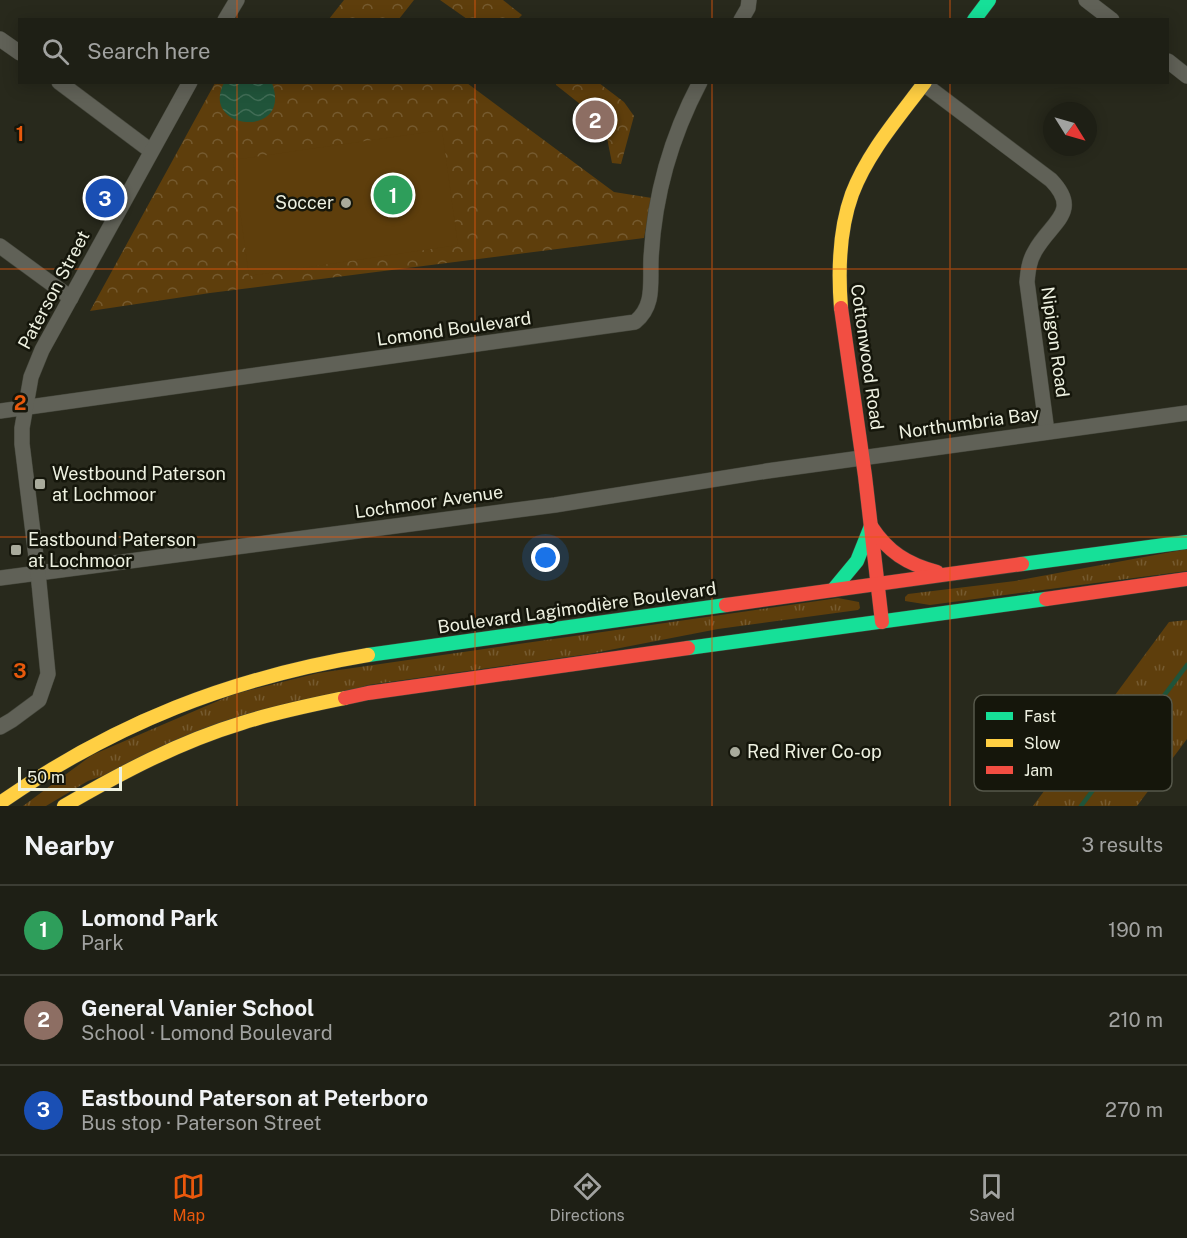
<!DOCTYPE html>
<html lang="en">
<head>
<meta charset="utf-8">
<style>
	:root { --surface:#1e1f15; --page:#26271e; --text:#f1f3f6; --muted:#a1a2a0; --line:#3c3d34; --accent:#ea580c }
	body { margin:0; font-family:"Public Sans",sans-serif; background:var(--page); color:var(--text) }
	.compass { position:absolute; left:1043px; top:102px; width:54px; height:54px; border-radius:50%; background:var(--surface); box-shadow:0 3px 15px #0003; rotate:127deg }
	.scale { position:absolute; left:18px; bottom:15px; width:104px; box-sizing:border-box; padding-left:6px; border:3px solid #eef1e1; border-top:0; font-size:16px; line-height:21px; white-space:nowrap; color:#eef1e1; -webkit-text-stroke:4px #15160b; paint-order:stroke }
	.you { position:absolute; left:546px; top:558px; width:21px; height:21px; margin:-15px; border:4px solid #fff; border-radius:50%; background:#1a73e8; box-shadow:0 0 0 9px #1a73e833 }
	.badge { display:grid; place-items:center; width:39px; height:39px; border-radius:50%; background:var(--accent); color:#fff; font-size:20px; font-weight:700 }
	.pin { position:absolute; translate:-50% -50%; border:3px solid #fff; box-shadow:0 2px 6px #0006 }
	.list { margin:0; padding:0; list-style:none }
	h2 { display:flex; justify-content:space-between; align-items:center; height:78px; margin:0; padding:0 24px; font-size:26px }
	h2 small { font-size:20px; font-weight:400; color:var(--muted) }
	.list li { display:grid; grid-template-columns:39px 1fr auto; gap:18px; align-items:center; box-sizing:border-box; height:90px; padding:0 24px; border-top:2px solid var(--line) }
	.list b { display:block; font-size:22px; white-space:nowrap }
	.list p { margin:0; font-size:20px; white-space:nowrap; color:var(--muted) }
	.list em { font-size:20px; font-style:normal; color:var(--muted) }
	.icon { flex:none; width:33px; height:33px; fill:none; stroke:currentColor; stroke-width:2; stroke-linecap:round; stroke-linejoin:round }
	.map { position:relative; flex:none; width:1187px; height:806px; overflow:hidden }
	.search { position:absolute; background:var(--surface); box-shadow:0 3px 15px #0003; left:18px; right:18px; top:18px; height:66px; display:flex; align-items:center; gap:15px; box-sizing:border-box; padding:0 21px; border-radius:0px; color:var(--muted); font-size:22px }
	.sheet { height:348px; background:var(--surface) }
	nav { display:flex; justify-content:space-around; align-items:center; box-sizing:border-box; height:84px; border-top:2px solid var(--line); background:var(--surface); font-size:16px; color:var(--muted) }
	nav a { display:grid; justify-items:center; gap:3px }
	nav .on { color:var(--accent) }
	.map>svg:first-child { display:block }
</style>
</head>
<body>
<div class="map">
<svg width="1187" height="806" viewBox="0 0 1187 806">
	<defs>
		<pattern id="grass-tufts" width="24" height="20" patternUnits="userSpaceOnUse" patternTransform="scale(1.5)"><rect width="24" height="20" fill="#5e3e0c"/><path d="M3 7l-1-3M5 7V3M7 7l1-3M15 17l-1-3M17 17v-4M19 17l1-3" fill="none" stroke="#755a2f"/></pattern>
		<pattern id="park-crowns" width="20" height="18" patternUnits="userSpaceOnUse" patternTransform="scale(1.5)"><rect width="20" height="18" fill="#5e3e0c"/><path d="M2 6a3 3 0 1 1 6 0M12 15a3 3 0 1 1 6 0" fill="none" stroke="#755a2f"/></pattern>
		<pattern id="water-waves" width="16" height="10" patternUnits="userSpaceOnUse" patternTransform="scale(1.5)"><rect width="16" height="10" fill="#20543a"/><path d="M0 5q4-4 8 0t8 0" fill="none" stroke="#416d56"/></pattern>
	</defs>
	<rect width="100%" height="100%" fill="#28291c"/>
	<g fill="url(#grass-tufts)">
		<path d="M 1187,549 L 1187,571 L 930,605 L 905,601 L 905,597 L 908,594 L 1015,581 Z"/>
		<path d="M 838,598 L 859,602 L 860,608 L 858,610 L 718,629 L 589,654 L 368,685 L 88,781 L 46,806 L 23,806 L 92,755 L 234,694 L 318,673 Z"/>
		<path d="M 1187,620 L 1187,739 L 1137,806 L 1033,806 L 1169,622 Z"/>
	</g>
	<g fill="url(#park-crowns)">
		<path d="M 344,0 L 414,0 L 399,19 L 329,19 Z"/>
		<path d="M 440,0 L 503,0 L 522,15 L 518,19 L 467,19 Z"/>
		<path d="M 215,83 L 467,83 L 614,192 L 652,198 L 644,238 L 210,293 L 90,311 Z"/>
		<path d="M 556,83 L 599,83 L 624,102 L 634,116 L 621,164 L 612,163 L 604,123 L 556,85 Z"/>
	</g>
	<path fill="#5e3e0c" d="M 442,130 L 458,245 L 249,276 L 233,160 Z"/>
	<path fill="url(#water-waves)" d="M 224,83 L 272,83 C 293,140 199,130 224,83 Z"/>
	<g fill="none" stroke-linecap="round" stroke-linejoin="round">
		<path stroke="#20543a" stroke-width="4.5" d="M 1081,806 L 1187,665"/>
		<g stroke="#44463b" stroke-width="16">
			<g id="street">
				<path d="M 1086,0 L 1112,20"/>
				<path d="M 225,20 L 237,0"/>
				<path d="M 741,20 L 748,8 L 749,0"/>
				<path d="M 0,39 L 20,53"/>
				<path d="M 1168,61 L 1187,76"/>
				<path d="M 59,82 L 151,151"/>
				<path d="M 924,84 L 1051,180 C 1082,212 1051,222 1035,251 C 1029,261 1028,271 1027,282 L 1047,432"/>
				<path d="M 0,246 L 71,298"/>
				<path d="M 0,411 L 635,322 C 655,306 650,283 651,259 C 654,197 671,137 700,82"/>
				<path d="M 0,578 L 555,505 L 767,471 L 1187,413"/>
				<path d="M 0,727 L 12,720 L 39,700 L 48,674 L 38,573 L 22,444 L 22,428 L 31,377 L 42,350 L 190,82"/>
			</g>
		</g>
		<g stroke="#44463b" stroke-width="15">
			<g id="fast">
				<path d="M 974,20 L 989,0"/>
				<path d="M 1022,564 L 1187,542"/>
				<path d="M 833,590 L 857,561 L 871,526"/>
				<path d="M 688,648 L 1046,599"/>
				<path d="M 368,655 L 726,605"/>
			</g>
		</g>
		<g stroke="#44463b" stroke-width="15">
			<g id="slow">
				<path d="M 841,308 C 838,270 839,230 852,194 C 868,152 899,117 925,82"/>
				<path d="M 0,803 C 115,723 230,678 368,655"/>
				<path d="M 64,806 C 121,773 179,742 242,723 C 276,712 311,705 345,698"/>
			</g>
		</g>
		<g stroke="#44463b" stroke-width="15">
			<g id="jam">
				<path d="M 841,308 L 865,476 L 882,622"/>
				<path d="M 871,526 C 888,552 907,564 937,572"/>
				<path d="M 1046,599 L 1187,579"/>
				<path d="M 726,605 L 1022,564"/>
				<path d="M 345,698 L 368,693 L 688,648"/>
			</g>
		</g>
		<use href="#street" stroke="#606157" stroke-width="15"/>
		<use href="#fast" stroke="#16e098" stroke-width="14"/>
		<use href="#slow" stroke="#ffcf43" stroke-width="14"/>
		<use href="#jam" stroke="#f24e42" stroke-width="14"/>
	</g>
	<path fill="none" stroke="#e8590c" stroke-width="1.5" stroke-opacity="0.55" d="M 237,0 L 237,20M 475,0 L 475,20M 712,0 L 712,20M 950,0 L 950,20M 237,82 L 237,806M 475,82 L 475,806M 712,82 L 712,806M 950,82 L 950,806M 0,269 L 1187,269M 0,537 L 1187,537"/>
	<g fill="#a9ab9c" stroke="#15160b" stroke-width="2">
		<circle cx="346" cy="203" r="6"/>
		<rect x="34" y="478" width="12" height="12" rx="3"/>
		<rect x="10" y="544" width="12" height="12" rx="3"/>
		<circle cx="735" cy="752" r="6"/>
	</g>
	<g text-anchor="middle" stroke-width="5" stroke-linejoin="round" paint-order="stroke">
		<g font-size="18" fill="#eef1e1" stroke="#15160b" text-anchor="start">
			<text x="334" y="209" text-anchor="end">Soccer</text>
			<text x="52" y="480">Westbound Paterson<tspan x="52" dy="21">at Lochmoor</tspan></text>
			<text x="28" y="546">Eastbound Paterson<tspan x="28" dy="21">at Lochmoor</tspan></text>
			<text x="747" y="758">Red River Co-op</text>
		</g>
		<g font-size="18" fill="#eef1e1" stroke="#15160b">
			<text transform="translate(54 290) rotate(-62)" y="6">Paterson Street</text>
			<text transform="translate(454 329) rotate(-8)" y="6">Lomond Boulevard</text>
			<text transform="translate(1055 342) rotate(82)" y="6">Nipigon Road</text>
			<text transform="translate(867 357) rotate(82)" y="6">Cottonwood Road</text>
			<text transform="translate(969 423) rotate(-8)" y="6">Northumbria Bay</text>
			<text transform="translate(429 502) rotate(-8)" y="6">Lochmoor Avenue</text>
			<text transform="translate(577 608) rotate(-8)" y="6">Boulevard Lagimodière Boulevard</text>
		</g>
	</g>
	<rect x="974" y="695" width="198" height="96" rx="9" fill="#15160b" stroke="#56584b" stroke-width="1.5"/>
	<rect x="986" y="712" width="27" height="8" fill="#16e098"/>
	<rect x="986" y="739" width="27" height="8" fill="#ffcf43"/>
	<rect x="986" y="766" width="27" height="8" fill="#f24e42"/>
	<g font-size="16" fill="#eef1e1">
		<text x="1024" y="722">Fast</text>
		<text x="1024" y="749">Slow</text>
		<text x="1024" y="776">Jam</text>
	</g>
	<g font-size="20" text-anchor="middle" font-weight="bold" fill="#e8590c" stroke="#15160b" stroke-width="5" stroke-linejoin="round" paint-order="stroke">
		<text x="20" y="141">1</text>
		<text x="20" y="410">2</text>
		<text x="20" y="678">3</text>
	</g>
</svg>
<svg class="compass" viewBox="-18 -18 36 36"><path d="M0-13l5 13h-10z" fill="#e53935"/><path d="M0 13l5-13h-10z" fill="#a1a2a0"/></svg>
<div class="scale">50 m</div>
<div class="you"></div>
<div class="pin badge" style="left:393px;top:195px;background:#2e9e5b">1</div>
<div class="pin badge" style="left:595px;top:120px;background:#8d6e63">2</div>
<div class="pin badge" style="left:105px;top:198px;background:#1a4fb4">3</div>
<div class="search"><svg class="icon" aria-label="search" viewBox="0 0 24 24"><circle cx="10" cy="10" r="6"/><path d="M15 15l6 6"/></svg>Search here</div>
</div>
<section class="sheet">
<h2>Nearby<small>3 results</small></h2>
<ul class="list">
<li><span class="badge" style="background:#2e9e5b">1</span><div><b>Lomond Park</b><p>Park</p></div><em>190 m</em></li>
<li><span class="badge" style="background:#8d6e63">2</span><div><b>General Vanier School</b><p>School · Lomond Boulevard</p></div><em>210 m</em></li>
<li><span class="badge" style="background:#1a4fb4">3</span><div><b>Eastbound Paterson at Peterboro</b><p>Bus stop · Paterson Street</p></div><em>270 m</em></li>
</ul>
</section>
<nav>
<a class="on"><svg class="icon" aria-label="map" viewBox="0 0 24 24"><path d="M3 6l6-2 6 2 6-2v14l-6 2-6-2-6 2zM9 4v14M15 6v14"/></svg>Map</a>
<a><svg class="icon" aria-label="directions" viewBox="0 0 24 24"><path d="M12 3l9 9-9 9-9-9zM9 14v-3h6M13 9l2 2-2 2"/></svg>Directions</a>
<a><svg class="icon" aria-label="saved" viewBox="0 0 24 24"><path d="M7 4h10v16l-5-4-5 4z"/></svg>Saved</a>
</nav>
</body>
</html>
